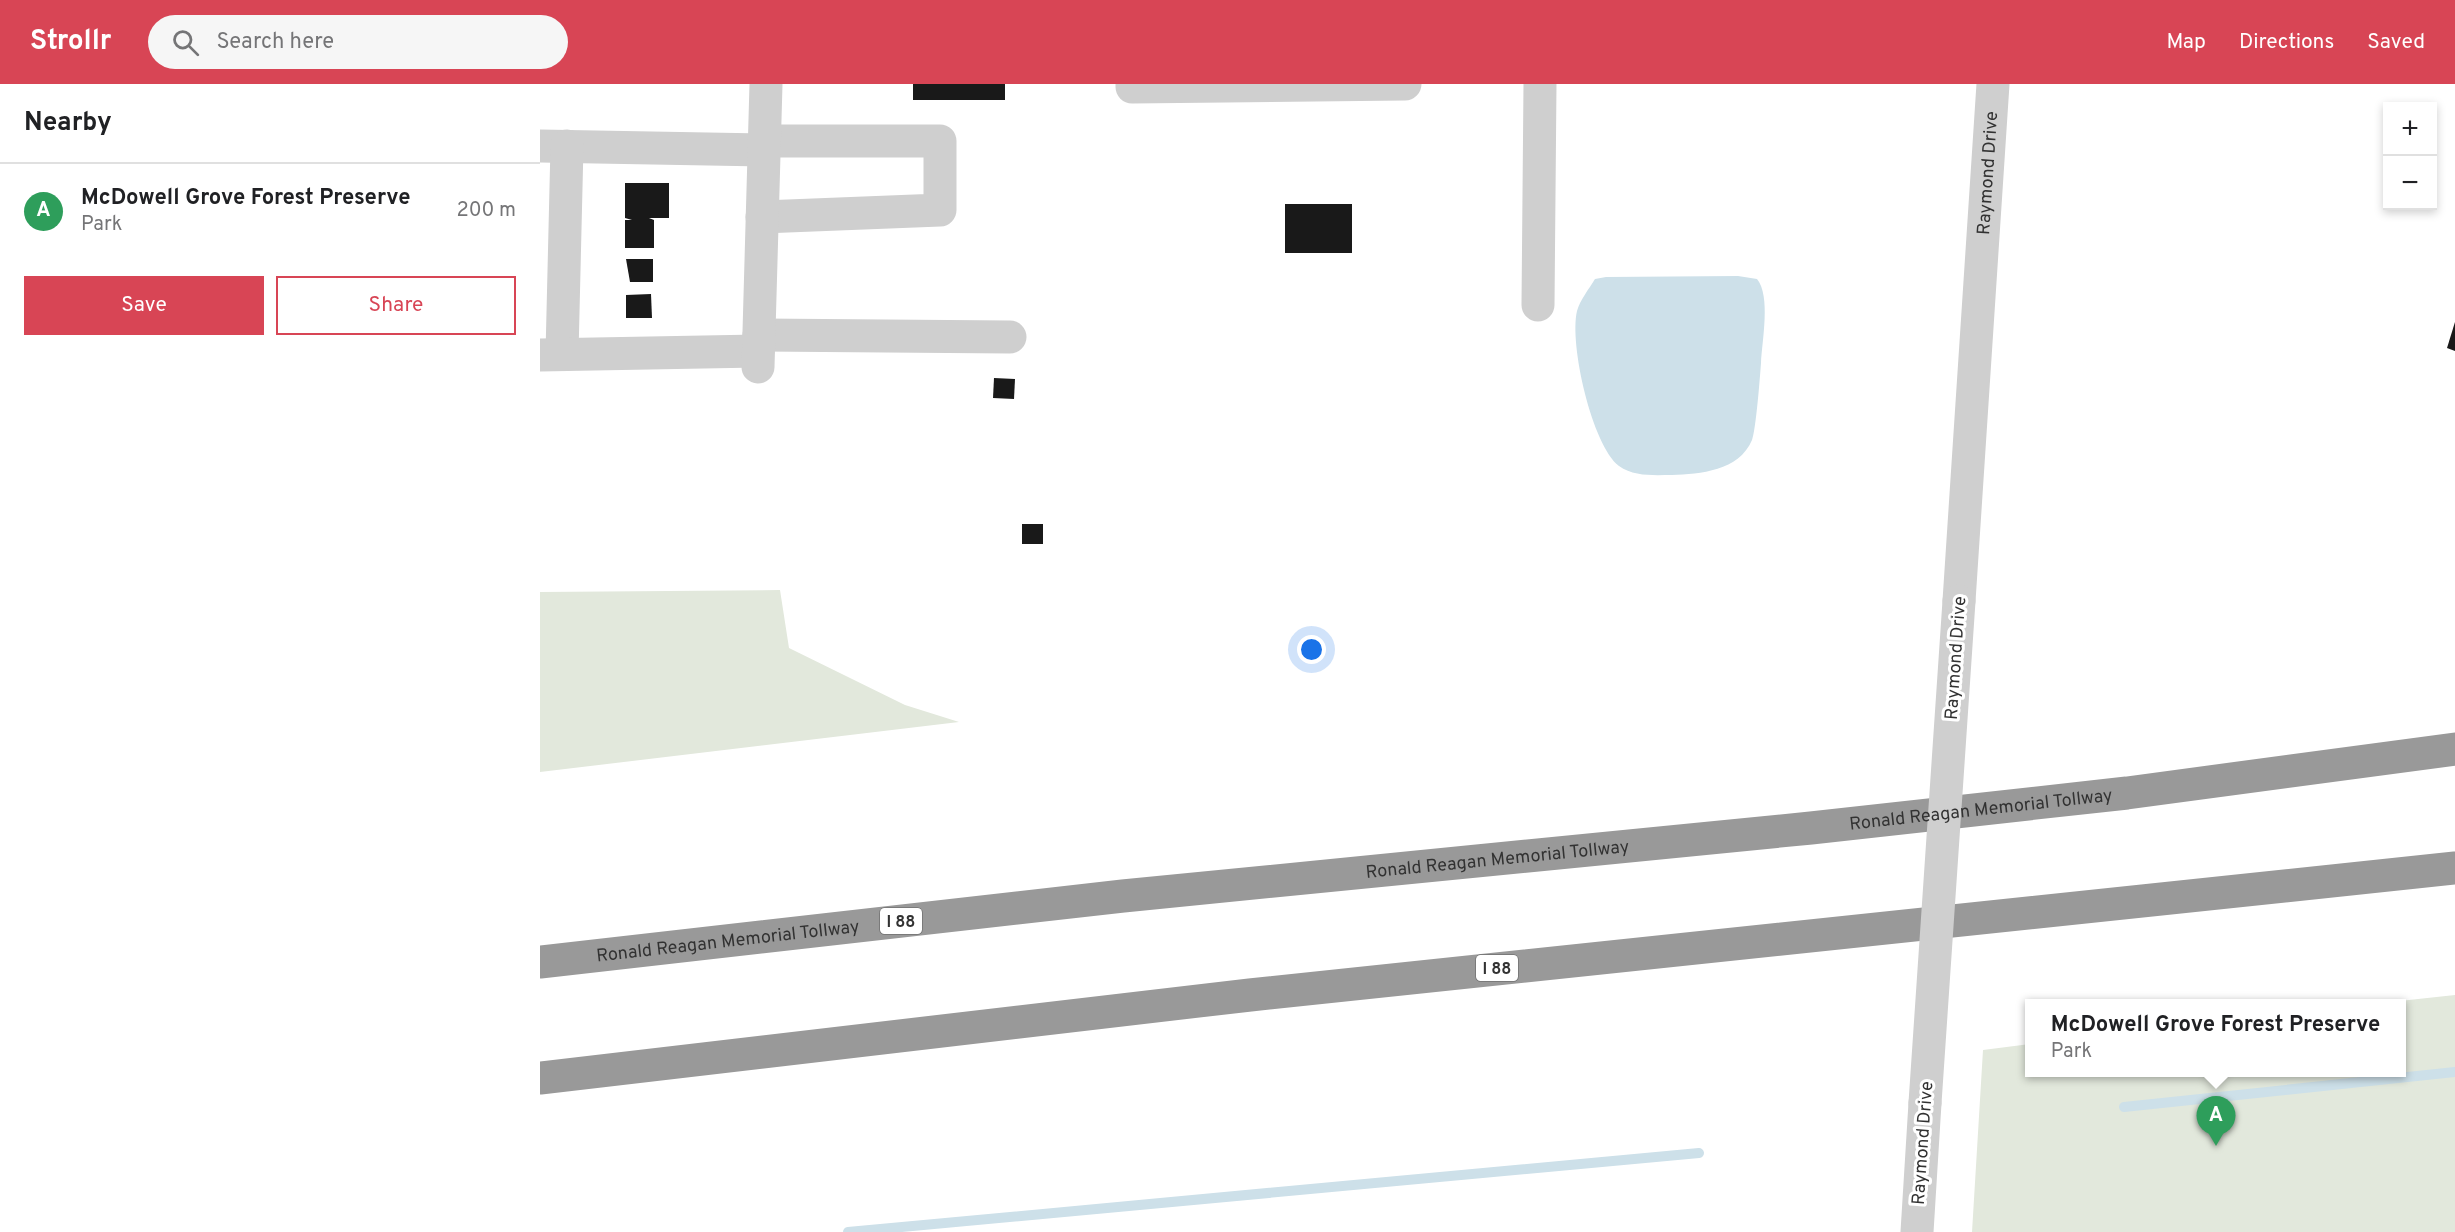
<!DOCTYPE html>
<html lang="en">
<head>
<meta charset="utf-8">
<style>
	:root { --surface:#fff; --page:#f6f6f6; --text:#202124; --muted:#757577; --line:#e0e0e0; --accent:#d84555 }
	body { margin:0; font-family:Overpass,sans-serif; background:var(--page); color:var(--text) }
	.controls { position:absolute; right:18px; top:18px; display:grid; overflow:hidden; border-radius:0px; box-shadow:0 3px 9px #0003 }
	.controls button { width:54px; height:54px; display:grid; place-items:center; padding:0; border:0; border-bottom:2px solid var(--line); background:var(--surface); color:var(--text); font:30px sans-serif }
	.you { position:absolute; left:772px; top:566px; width:21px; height:21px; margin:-15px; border:4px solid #fff; border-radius:50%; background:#1a73e8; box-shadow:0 0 0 9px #1a73e833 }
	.badge { display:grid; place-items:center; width:39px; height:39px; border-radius:50%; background:var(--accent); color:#fff; font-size:20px; font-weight:700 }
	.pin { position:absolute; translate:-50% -50px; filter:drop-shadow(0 2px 3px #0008) }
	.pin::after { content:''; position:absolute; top:32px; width:21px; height:18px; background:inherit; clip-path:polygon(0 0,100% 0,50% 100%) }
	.popup { position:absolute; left:1485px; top:915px; width:381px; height:78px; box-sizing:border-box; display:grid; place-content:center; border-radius:0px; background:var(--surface); filter:drop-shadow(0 2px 4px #0005); font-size:20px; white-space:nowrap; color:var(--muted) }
	.popup b { font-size:22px; color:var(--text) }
	.popup::after { content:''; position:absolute; left:50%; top:100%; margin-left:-12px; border:12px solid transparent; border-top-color:var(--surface) }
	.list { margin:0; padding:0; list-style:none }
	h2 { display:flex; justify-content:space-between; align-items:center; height:78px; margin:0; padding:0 24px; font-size:26px }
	h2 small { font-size:20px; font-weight:400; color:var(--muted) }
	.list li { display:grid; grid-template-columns:39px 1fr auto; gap:18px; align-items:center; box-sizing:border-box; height:96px; padding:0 24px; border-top:2px solid var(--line) }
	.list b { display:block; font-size:22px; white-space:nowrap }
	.list p { margin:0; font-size:20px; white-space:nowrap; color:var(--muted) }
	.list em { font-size:20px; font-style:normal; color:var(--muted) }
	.actions { display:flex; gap:12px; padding:18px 24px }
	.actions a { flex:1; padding:14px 0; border:2px solid var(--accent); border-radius:0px; text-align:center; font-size:21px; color:var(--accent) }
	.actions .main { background:var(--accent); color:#fff }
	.icon { flex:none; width:33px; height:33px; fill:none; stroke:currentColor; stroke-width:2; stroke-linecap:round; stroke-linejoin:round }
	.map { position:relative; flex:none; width:1915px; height:1148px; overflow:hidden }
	header { display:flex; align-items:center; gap:36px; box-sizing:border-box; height:84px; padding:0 30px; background:var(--accent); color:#fff }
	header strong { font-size:28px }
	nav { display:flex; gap:33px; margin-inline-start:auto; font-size:21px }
	.search { width:420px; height:54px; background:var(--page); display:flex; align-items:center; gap:15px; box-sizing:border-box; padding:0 21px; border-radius:33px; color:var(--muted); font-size:22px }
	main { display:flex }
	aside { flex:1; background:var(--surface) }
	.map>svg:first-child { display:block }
</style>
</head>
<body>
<header>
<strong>Strollr</strong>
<div class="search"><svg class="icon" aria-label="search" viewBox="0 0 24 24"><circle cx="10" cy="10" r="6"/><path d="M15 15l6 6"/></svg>Search here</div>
<nav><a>Map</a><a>Directions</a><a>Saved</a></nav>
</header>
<main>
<aside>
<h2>Nearby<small></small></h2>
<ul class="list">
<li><span class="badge" style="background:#2e9e5b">A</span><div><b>McDowell Grove Forest Preserve</b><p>Park</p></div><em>200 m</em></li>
</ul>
<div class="actions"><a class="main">Save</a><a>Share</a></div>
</aside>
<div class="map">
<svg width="1915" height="1148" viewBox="0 0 1915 1148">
	<rect width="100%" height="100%" fill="#fff"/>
	<g fill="#e2e8dc">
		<path d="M 240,506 L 249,564 L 365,621 L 419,638 L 0,688 L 0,508 Z"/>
		<path d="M 1915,911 L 1915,1148 L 1432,1148 L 1443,966 L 1490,960 L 1490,988 L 1862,988 L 1862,920 L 1841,919 Z"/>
	</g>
	<path fill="#cde0e9" d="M 1198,192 L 1217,195 C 1231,212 1222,257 1221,279 C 1220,293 1216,346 1212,356 C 1199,387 1160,390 1132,391 C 1115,391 1094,393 1079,382 C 1052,361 1029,260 1037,227 C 1040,216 1049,205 1055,195 L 1066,193 Z"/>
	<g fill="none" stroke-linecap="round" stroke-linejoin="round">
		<g stroke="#cde0e9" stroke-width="10">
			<path d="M 1584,1023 L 1915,988"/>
			<path d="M 308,1148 L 1159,1069"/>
		</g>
	</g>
	<g fill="#191919">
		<rect x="373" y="0" width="92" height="16"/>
		<path d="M 85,99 L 129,99 L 129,134 L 109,134 L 114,136 L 114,164 L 85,164 L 85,136 L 92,136 L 85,134 Z"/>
		<rect x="745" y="120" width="67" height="49"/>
		<path d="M 86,175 L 113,175 L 113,198 L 90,198 Z"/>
		<path d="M 111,210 L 112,234 L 86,234 L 86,211 Z"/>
		<path d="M 1915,238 L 1915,267 L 1907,264 Z"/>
		<path d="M 454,294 L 475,295 L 474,315 L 453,314 Z"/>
		<rect x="482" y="440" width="21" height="20"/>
	</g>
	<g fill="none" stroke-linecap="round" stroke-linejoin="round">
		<g stroke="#cfcfcf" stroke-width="33">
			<path d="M 592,0 L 592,3 L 865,0"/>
			<path d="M 0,62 L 225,66"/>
			<path d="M 222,133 L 400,126 L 400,57 L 226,57"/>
			<path d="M 998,221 L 1000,0"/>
			<path d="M 219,251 L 470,253"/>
			<path d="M 22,270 L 27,62"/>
			<path d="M 0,271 L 218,267"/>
			<path d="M 218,283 L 226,0"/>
			<path id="s1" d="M 1419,517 L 1453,0"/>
			<path d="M 1377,1148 L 1385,1019"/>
		</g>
		<g stroke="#999" stroke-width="33">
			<path id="s2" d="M 0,878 L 583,812 L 1271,744 L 1587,709 L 1915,665"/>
			<path d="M 0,994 L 710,911 L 1915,784"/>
		</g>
		<path stroke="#cfcfcf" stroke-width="33" d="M 1385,1019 L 1419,517"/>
	</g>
	<g text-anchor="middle" stroke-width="6" stroke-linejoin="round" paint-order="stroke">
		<g fill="#fff" stroke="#707070" stroke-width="1.5">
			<rect x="340" y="824" width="42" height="26" rx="4.5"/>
			<rect x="936" y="871" width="42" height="26" rx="4.5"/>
		</g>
		<g font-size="16" font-weight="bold" fill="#323232">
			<text x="361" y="843">I 88</text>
			<text x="957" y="890">I 88</text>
		</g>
		<g font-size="18" fill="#323232" stroke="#fff">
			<text dy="6" stroke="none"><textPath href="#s1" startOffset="429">Raymond Drive</textPath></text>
			<text transform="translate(1415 574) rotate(-86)" y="6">Raymond Drive</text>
			<text dy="6" stroke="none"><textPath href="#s2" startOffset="1449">Ronald Reagan Memorial Tollway</textPath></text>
			<text dy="6" stroke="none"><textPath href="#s2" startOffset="963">Ronald Reagan Memorial Tollway</textPath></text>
			<text dy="6" stroke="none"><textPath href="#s2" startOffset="189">Ronald Reagan Memorial Tollway</textPath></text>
			<text transform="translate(1382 1059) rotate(-86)" y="6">Raymond Drive</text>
		</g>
	</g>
</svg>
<div class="controls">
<button>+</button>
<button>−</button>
</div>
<div class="you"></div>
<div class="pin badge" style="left:1676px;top:1062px;background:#2e9e5b">A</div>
<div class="popup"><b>McDowell Grove Forest Preserve</b>Park</div>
</div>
</main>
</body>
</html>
